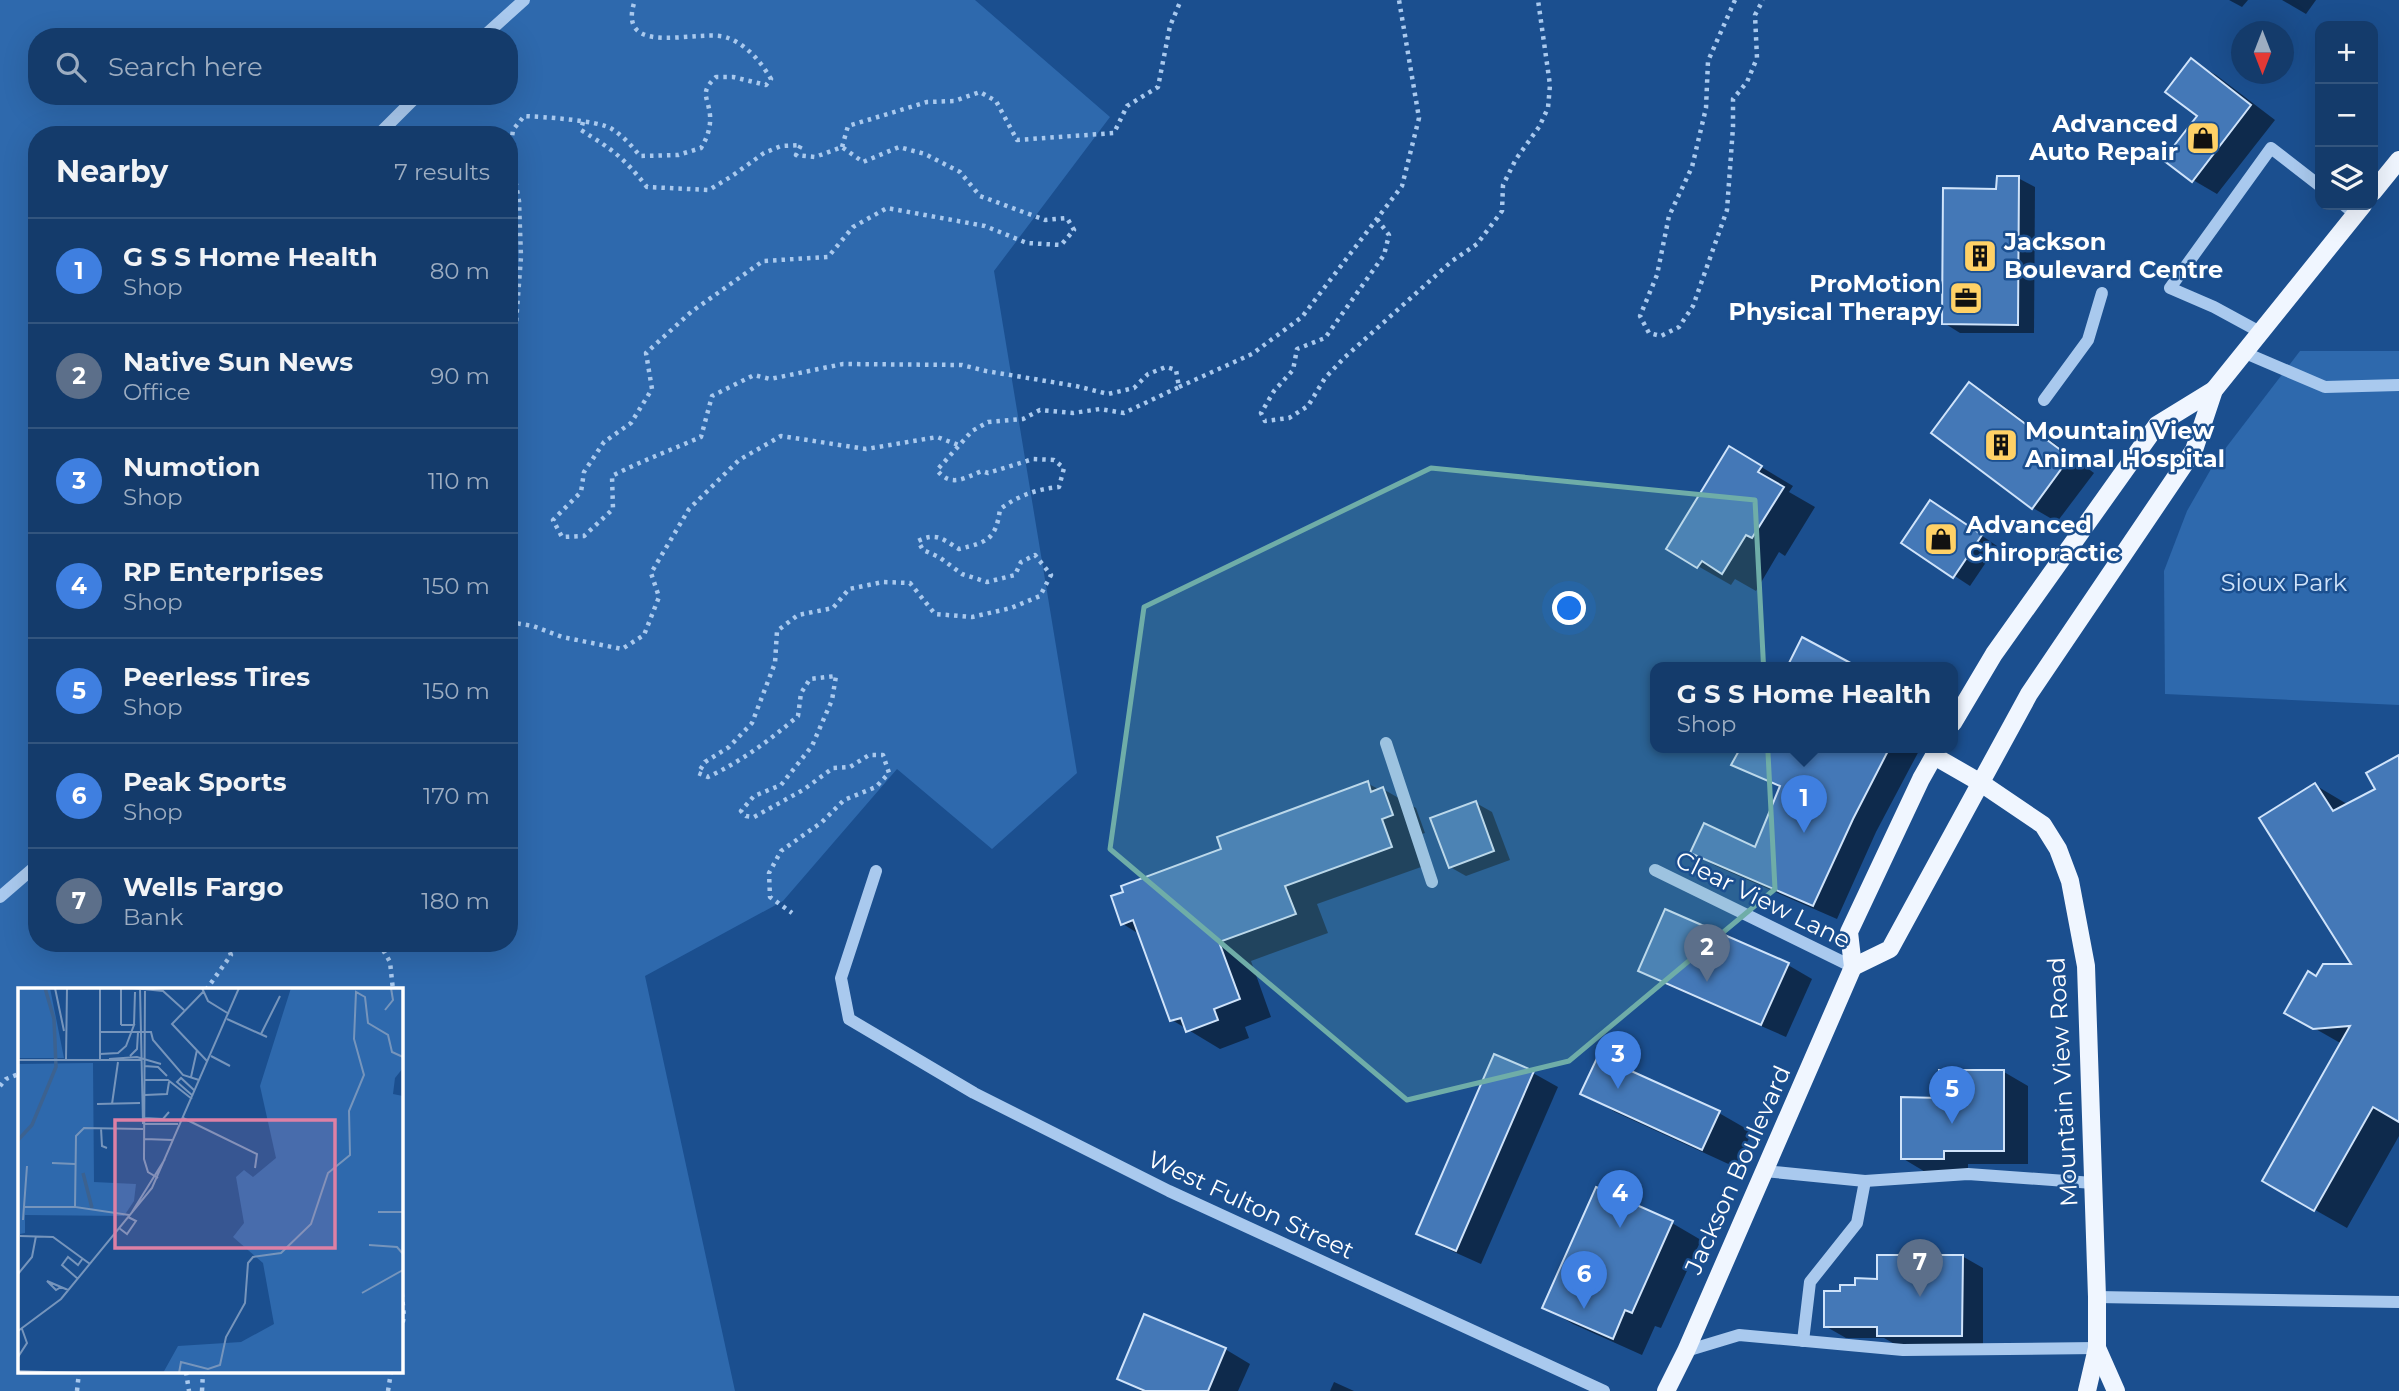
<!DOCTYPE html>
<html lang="en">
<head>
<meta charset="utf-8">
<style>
	:root { --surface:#143b6b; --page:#1d4271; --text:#f1f3f6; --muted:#9dadc1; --line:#33557e; --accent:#90b9f0 }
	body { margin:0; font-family:Montserrat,sans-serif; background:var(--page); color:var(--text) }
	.controls { position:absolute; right:21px; top:21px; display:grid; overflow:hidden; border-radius:14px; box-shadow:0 7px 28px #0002 }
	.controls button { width:63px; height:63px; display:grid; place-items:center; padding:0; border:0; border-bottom:2px solid var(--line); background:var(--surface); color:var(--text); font:35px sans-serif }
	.compass { position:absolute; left:2231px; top:21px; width:63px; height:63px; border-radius:50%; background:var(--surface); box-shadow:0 7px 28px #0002; rotate:180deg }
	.you { position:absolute; left:1570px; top:609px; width:24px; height:24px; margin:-18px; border:5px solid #fff; border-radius:50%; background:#1a73e8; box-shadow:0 0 0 10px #1a73e833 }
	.badge { display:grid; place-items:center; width:46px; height:46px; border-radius:50%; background:var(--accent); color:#fff; font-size:23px; font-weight:700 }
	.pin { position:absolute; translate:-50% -58px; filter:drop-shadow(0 2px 4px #0008) }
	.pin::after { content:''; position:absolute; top:37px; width:24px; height:21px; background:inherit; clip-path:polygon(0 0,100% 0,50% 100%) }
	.popup { position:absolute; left:1650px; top:662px; width:308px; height:91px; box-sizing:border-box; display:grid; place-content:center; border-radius:14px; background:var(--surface); filter:drop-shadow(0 2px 5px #0005); font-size:23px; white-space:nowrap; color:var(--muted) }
	.popup b { font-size:26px; color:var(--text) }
	.popup::after { content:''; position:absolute; left:50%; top:100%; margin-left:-14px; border:14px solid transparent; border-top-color:var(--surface) }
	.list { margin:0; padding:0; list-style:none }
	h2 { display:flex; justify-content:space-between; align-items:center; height:91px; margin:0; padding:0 28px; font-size:30px }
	h2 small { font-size:23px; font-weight:400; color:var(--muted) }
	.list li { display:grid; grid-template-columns:46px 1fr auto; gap:21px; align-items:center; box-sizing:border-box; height:105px; padding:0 28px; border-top:2px solid var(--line) }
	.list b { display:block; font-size:26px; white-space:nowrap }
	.list p { margin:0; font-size:23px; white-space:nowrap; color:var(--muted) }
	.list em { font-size:23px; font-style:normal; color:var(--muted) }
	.icon { flex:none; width:38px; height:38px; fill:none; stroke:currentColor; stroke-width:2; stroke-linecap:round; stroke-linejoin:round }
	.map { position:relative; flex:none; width:2399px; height:1391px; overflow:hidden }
	.search { position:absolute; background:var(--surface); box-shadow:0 7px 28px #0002; left:28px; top:28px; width:490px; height:77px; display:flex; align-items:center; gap:18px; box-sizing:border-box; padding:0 24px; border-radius:28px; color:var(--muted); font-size:26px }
	.panel { position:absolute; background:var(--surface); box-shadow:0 7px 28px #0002; left:28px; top:126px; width:490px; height:826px; border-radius:28px }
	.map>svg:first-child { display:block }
</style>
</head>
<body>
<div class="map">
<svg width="2399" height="1391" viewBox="0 0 2399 1391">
	<rect width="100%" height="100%" fill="#1b4f8f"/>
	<g fill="#2e69ad" fill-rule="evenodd">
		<path d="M 0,0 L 975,0 L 1110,117 L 994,271 L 1077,773 L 992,849 L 897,769 L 783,901 L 645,976 L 735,1391 L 0,1391 ZM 37,37 L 509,37 L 509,96 L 37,96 ZM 37,135 L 509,135 L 509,943 L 37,943 ZM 19,990 L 401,990 L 401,1372 L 19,1372 Z"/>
		<path d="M 2300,351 L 2399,351 L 2399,705 L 2165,694 L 2164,571 L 2187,511 L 2215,462 Z"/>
	</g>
	<g fill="#0007">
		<path d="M 2229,0 L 2248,0 L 2242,7 Z"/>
		<path d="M 2282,0 L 2316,0 L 2306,14 Z"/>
		<path d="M 2191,61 L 2216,75 L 2275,120 L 2217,194 L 2193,180 L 2200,116 Z"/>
		<path d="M 2018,178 L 2035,187 L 2034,333 L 1960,333 L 1944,323 L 1998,190 Z"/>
		<path d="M 1970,384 L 1994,399 L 2094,473 L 2057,522 L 2033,508 Z"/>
		<path d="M 1730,448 L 1793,486 L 1789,492 L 1815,507 L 1785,556 L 1779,552 L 1756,591 L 1735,579 L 1731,585 L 1668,549 Z"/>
		<path d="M 1946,511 L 1997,546 L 1970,586 L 1903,542 Z"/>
		<path d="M 1743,747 L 1921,747 L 1876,832 L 1837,919 L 1716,866 L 1692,853 L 1756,849 L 1781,788 L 1733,764 Z"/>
		<path d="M 2399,757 L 2399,1136 L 2347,1228 L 2264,1181 L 2342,1044 L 2286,1012 L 2317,978 L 2354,966 L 2315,785 L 2347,804 L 2377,790 Z"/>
		<path d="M 1367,783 L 1380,790 L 1383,789 L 1416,808 L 1425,833 L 1413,837 L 1424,866 L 1317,904 L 1328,933 L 1251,961 L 1271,1017 L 1245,1027 L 1249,1038 L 1220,1049 L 1172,1020 L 1139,934 L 1123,924 L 1224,850 Z"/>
		<path d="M 1476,803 L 1492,812 L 1510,860 L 1466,876 L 1450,867 Z"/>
		<path d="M 1788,965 L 1812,979 L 1786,1037 L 1665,984 L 1640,970 Z"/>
		<path d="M 1599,1058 L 1719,1113 L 1752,1132 L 1735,1167 L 1615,1112 L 1583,1093 Z"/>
		<path d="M 2004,1072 L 2028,1086 L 2028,1164 L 1968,1164 L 1968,1173 L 1927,1173 L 1902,1158 L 1941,1100 Z"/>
		<path d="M 1533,1073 L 1558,1087 L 1481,1264 L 1443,1247 L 1419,1233 Z"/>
		<path d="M 1672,1223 L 1701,1240 L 1661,1328 L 1655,1326 L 1642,1355 L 1573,1324 L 1544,1307 Z"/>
		<path d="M 1962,1256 L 1983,1268 L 1983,1347 L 1900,1347 L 1884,1338 L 1846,1338 L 1825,1326 L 1842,1293 L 1857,1287 Z"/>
		<path d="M 1225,1349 L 1250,1364 L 1238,1391 L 1141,1391 L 1119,1378 Z"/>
		<path d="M 1334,1382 L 1354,1391 L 1330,1391 Z"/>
	</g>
	<g fill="#4478b7" stroke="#cfe3fa" stroke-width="2">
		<path d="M 2191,58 L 2251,105 L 2192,182 L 2163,160 L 2197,116 L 2165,92 Z"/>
		<path d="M 1997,176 L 2019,176 L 2018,325 L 1942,324 L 1943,188 L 1996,189 Z"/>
		<path d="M 1969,382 L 2070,457 L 2032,509 L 1931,433 Z"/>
		<path d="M 1729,446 L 1762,466 L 1758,472 L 1784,487 L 1752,538 L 1746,535 L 1722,574 L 1702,561 L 1697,568 L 1666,549 Z"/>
		<path d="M 1930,500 L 1982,535 L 1953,578 L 1901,543 Z"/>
		<path d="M 1802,637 L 1858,667 L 1787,667 Z"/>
		<path d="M 1741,747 L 1890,747 L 1853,819 L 1813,906 L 1690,853 L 1704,823 L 1755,847 L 1780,786 L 1731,765 Z"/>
		<path d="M 2399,755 L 2399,1122 L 2373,1107 L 2314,1211 L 2262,1181 L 2350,1026 L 2313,1029 L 2284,1013 L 2308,971 L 2316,976 L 2323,964 L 2351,964 L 2259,818 L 2315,783 L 2333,811 L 2375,789 L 2366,773 Z"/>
		<path d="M 1368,781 L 1371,792 L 1383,787 L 1393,815 L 1382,819 L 1392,847 L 1285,886 L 1296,914 L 1219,942 L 1240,999 L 1214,1009 L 1218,1020 L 1186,1032 L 1181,1018 L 1170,1021 L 1133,920 L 1121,925 L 1111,896 L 1123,892 L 1121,886 L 1221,849 L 1217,837 Z"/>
		<path d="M 1476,801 L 1494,851 L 1449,868 L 1430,818 Z"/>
		<path d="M 1665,909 L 1789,963 L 1761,1025 L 1638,971 Z"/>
		<path d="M 1494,1054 L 1534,1071 L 1456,1251 L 1416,1234 Z"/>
		<path d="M 1598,1056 L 1720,1111 L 1702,1150 L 1580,1094 Z"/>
		<path d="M 1939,1070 L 2004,1070 L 2004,1151 L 1944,1151 L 1944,1159 L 1901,1159 L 1901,1097 L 1939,1098 Z"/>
		<path d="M 1596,1187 L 1673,1221 L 1632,1313 L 1625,1310 L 1613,1339 L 1542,1308 Z"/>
		<path d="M 1877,1255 L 1963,1255 L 1962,1336 L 1877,1336 L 1877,1327 L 1824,1327 L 1824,1291 L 1840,1291 L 1840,1285 L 1855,1285 L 1855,1278 L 1877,1279 Z"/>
		<path d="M 1144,1314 L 1226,1348 L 1208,1391 L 1145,1391 L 1117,1379 Z"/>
	</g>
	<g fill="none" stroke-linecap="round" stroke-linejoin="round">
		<g stroke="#a9c9ee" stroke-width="4.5" stroke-dasharray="3.5 5" stroke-linecap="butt">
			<path d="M 1735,0 L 1708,61 L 1706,108 L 1692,167 L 1669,216 L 1657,275 L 1640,316 L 1649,333 L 1661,336 L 1679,327 L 1693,306 L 1727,210 L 1733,127 L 1733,99 L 1747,82 L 1757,58 L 1755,15 L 1763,0"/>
			<path d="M 583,122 L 581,130 C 613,150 623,157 647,187 L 709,190 L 732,176 L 764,153 L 781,146 L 801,145 L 796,155 L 815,157 L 842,147 L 863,162 L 899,147 L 925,154 L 960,172 L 980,196 L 1045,220 L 1067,218 L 1074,230 L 1061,245 L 1027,243 L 985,226 L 887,208 L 853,227 L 828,257 L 763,261 L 691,312 L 646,353 L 652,389 L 631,423 L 604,442 L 584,472 L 581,492 L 553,520 L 562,537 L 584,536 L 613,509 L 612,476 C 641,461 671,450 701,437 L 712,396 L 754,375 L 770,379 L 843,364 L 962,365 L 986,371 L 1076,386 L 1108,394 L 1134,388 L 1148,374 L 1166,367 L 1176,370 L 1179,387 L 1124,413 L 1100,409 L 1073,413 L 1040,410 L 1023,419 L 988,422 L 972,431 L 937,470 C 951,488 964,478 982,471 L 988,473 L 1033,459 L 1054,460 L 1064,468 L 1059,487 C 1036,489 1018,496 1000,509 C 996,540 987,542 959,549 C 942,539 937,532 918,541 L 923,550 L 939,557 L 962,574 L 987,582 L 1015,575 L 1021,562 L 1035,555 L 1051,575 L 1040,596 L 1011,608 L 972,617 L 935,614 L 910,583 L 883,582 L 849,589 L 833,608 L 798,615 L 777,631 L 775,663 L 752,723 L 729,747 L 705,762 L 698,773 L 708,777 C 742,761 770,740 798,716 L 801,693 L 810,679 L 836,676 L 832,700 L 812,746 L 781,785 L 754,796 L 741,811 L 746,816 L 754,817 L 803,790 L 833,768 L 850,767 L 869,755 L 883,755 L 889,773 L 876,787 L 844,800 L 822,822 L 781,851 L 769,873 L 770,897 L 792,913"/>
			<path d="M 842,147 L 848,126 L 927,102 L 954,101 L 980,92 L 996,101 L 1017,140 L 1114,133 L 1127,106 L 1158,87 L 1170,26 L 1181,0"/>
			<path d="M 1377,219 L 1389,235 L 1384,255 L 1325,338 L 1297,349 L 1293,370 L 1274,391 L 1261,413 L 1265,421 L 1289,418 L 1308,406 L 1325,378 L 1345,357 L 1452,261 L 1477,244 L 1502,211 L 1503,185 L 1516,159 L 1539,127 L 1548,108 L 1550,85 L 1538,0"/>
			<path d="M 509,371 L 512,366 L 515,336 L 521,257 L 519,201 L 510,151 L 513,130 L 524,116 C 542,117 598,120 612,129 C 623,136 632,146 640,156 L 678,155 L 701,148 C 707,138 711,128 710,115 C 708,96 699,93 716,77 L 733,77 L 766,85 L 771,79 C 761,62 747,45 728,38 C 702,27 614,61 635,0"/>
			<path d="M 1179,387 L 1252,354 L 1302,317 L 1402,186 L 1419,118 L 1399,0"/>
			<path d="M 509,622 L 533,626 L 562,637 L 622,649 L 644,635 L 659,597 L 651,573 L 689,509 L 739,460 L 781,436 L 866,449 L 937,437 L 961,446"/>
			<path d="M 379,943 L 390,962 L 393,990"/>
			<path d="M 206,990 L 231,955 L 226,943"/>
			<path d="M 0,1086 L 6,1079 L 19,1074"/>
			<path d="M 401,1285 L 404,1316 L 401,1331"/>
			<path d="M 186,1372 L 189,1391"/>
			<path d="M 77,1391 L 79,1372"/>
			<path d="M 202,1391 L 203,1372"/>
			<path d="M 388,1391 L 391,1372"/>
		</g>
		<g stroke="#a9c9ee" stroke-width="12">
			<path d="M 483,37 L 524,0"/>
			<path d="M 378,135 L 417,96"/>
			<path d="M 2344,205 L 2355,214"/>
			<path d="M 2260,332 L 2214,307 L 2170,288 L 2271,148 L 2320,186"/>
			<path d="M 2243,352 L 2325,387 L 2399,385"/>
			<path d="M 2044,400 L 2088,340 L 2102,293"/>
			<path d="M 1386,743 L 1432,882"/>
			<path d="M 1655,870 L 1853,967"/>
			<path d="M 876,871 L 841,978 L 849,1019 L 974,1093 L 1169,1191 L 1604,1391"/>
			<path d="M 0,897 L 37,865"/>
			<path d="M 1764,1171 L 1865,1181 L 1968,1174 L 2093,1183"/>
			<path d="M 2097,1297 L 2399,1302"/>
			<path d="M 1803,1341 L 1810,1282 L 1857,1223 L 1865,1181"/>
			<path d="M 1686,1351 L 1739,1335 L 1903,1350 L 2097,1348"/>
		</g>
		<g stroke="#f0f6ff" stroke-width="18">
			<path d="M 2373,192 L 2399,160"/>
			<path d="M 1953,723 L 1994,654 L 2157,425 L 2214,390"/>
			<path d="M 1934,756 L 1981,783 L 2043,825 L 2058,849 L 2070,881 L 2086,966 L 2097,1297 L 2097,1348 L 2087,1391"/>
			<path d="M 1853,967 L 1890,949 L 2029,694 L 2194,450 L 2214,390 L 2363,205"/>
			<path d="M 2097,1348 L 2116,1391"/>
			<path d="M 1666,1391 L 1686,1351 L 1853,967 L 1849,932 L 1921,779 L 1939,747"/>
		</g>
	</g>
	<path fill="#6fada8" fill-opacity="0.2" stroke="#6fada8" stroke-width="5" stroke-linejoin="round" d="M 1431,468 L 1755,500 L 1775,889 L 1569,1061 L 1407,1100 L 1110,849 L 1144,607 Z"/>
	<defs>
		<g id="shop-square" transform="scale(1.75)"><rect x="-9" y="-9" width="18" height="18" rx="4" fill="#ffd166" stroke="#1b4f8f"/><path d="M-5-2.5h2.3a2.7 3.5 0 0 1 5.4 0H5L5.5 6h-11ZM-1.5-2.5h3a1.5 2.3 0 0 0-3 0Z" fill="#111"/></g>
		<g id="building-square" transform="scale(1.75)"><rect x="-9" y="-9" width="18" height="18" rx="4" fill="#ffd166" stroke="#1b4f8f"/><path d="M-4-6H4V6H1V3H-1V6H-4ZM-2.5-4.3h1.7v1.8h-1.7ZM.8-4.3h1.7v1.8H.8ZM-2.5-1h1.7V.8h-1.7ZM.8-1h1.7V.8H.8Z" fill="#111"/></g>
		<g id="office-square" transform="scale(1.75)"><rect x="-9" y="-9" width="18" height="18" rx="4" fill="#ffd166" stroke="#1b4f8f"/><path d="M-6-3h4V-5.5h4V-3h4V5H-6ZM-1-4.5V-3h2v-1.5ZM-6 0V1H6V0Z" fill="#111"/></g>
	</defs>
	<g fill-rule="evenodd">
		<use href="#shop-square" x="2203" y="138"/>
		<use href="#building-square" x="1980" y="256"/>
		<use href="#office-square" x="1966" y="298"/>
		<use href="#building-square" x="2001" y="445"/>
		<use href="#shop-square" x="1941" y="539"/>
	</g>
	<g text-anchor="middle" stroke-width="5" stroke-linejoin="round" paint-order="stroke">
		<g font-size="24" font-weight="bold" fill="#fff" stroke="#1b4f8f" text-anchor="start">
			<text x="2178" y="132" text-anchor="end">Advanced<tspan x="2178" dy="28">Auto Repair</tspan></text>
			<text x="2004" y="250">Jackson<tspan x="2004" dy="28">Boulevard Centre</tspan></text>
			<text x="1941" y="292" text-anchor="end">ProMotion<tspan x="1941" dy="28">Physical Therapy</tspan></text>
			<text x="2025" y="439">Mountain View<tspan x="2025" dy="28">Animal Hospital</tspan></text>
			<text x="1966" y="533">Advanced<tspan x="1966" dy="28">Chiropractic</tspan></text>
		</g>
		<g font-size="24" fill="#cfe3fa" stroke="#1b4f8f">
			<text x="2284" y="591">Sioux Park</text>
		</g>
		<g font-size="24" fill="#fff" stroke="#1b4f8f">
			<text transform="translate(1763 900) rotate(26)" y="8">Clear View Lane</text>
			<text transform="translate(2063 1082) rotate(-93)" y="8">Mountain View Road</text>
			<text transform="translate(1738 1170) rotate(-66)" y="8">Jackson Boulevard</text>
			<text transform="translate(1251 1205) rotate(25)" y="8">West Fulton Street</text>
		</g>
	</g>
	<g transform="translate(18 988)">
		<rect width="385" height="385" fill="#1b4f8f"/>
		<path d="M 0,0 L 32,0 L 46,70 L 0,70 ZM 273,0 L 385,0 L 385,80 L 377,90 L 375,106 L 385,108 L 385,385 L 145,385 L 160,358 L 223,354 L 256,336 L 245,275 L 215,249 L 226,235 L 218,189 L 226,182 L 235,189 L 258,170 L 242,98 ZM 75,75 L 76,194 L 118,196 L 116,213 L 106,228 L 7,227 L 7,245 L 2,246 L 0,260 L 0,76 Z" fill="#2e69ad"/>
		<path fill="none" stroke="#3c6290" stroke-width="3.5" d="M 0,152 L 14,137 L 38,79 L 36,31 L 27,0M 65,185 L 74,220"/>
		<path fill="none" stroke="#7695bc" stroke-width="2" d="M 37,0 L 46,43M 82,0 L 82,72M 103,0 L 103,37M 115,0 L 145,3 L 166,22M 122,0 L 125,136M 127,0 L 126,171 L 130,184 L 140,190M 184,0 L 190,13 L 211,26M 185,4 L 154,36 L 189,73M 367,22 L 375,12 L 373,0M 209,31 L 249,49M 116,37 L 117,4M 82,44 L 133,44 L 135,52 L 165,87 L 181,92M 243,46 L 262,8M 82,66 L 100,65 L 108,58 L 116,37 L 103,37M 112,68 L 119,61 L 120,44M 193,68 L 212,78M 91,71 L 119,69 L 143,76M 0,72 L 124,72M 48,72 L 49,0M 126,78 L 140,79 L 149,88M 173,89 L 179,62M 127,92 L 150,92 L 174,111M 127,107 L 149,106 L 151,94M 175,108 L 159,94 L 163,90 L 177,103M 79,116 L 122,115M 94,116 L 100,74M 126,130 L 145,131 L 151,124M 165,130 L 239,166 L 237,180M 126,136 L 160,136M 83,140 L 84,158 L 89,160M 126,151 L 155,152M 34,175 L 57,176M 5,219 L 57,219M 114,224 L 147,171M 360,224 L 385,224M 111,227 L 57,219 L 58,148 L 66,140 L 125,141M 5,232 L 9,178M 101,240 L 109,246 L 118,233 L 110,229M 2,248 L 35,249 L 72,276M 351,257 L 379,259 L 385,266M 0,286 L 14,269 L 18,248M 60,291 L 44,277 L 50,269 L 60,277 L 65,270M 43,299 L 38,302 L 29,293 L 50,302M 344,305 L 385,282M 0,343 L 43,311 L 134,200 L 221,0M 0,369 L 9,355 L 4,341M 0,383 L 57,385M 161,385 L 163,374 L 190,381 L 202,377 L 208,349 L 227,315 L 230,275 L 235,269 L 263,265 L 293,236 L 310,185 L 332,167 L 331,123 L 346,87 L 336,51 L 338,4 L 347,9 L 350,35 L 370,47 L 374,64 L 385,69"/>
		<path fill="#dd80a5" fill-opacity="0.15" stroke="#dd80a5" stroke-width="3.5" d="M 97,132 L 317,132 L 317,260 L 97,260 Z"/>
		<rect width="385" height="385" fill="none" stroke="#fff" stroke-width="3.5"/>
	</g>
</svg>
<div class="controls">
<button>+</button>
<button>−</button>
<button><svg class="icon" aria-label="layers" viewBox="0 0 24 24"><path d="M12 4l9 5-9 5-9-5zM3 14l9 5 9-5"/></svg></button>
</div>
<svg class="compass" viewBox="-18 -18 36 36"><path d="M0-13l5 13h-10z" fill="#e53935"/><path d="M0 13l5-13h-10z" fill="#9dadc1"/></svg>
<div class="you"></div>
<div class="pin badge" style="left:1804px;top:833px;background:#3f7fe0">1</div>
<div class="popup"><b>G S S Home Health</b>Shop</div>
<div class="pin badge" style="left:1707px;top:982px;background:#5c6f8a">2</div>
<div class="pin badge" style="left:1618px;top:1089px;background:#3f7fe0">3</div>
<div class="pin badge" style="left:1620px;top:1228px;background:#3f7fe0">4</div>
<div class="pin badge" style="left:1952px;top:1124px;background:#3f7fe0">5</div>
<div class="pin badge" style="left:1584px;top:1309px;background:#3f7fe0">6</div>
<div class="pin badge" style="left:1920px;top:1297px;background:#5c6f8a">7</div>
<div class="search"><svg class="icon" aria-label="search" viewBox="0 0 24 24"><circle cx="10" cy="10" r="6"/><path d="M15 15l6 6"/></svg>Search here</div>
<section class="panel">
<h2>Nearby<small>7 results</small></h2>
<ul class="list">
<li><span class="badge" style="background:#3f7fe0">1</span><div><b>G S S Home Health</b><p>Shop</p></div><em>80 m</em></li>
<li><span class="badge" style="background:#5c6f8a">2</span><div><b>Native Sun News</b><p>Office</p></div><em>90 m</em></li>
<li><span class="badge" style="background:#3f7fe0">3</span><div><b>Numotion</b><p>Shop</p></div><em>110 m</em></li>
<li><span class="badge" style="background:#3f7fe0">4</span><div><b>RP Enterprises</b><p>Shop</p></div><em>150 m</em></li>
<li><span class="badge" style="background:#3f7fe0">5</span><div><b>Peerless Tires</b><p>Shop</p></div><em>150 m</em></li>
<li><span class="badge" style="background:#3f7fe0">6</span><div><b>Peak Sports</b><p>Shop</p></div><em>170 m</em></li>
<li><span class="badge" style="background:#5c6f8a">7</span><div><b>Wells Fargo</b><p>Bank</p></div><em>180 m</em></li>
</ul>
</section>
</div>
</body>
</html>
